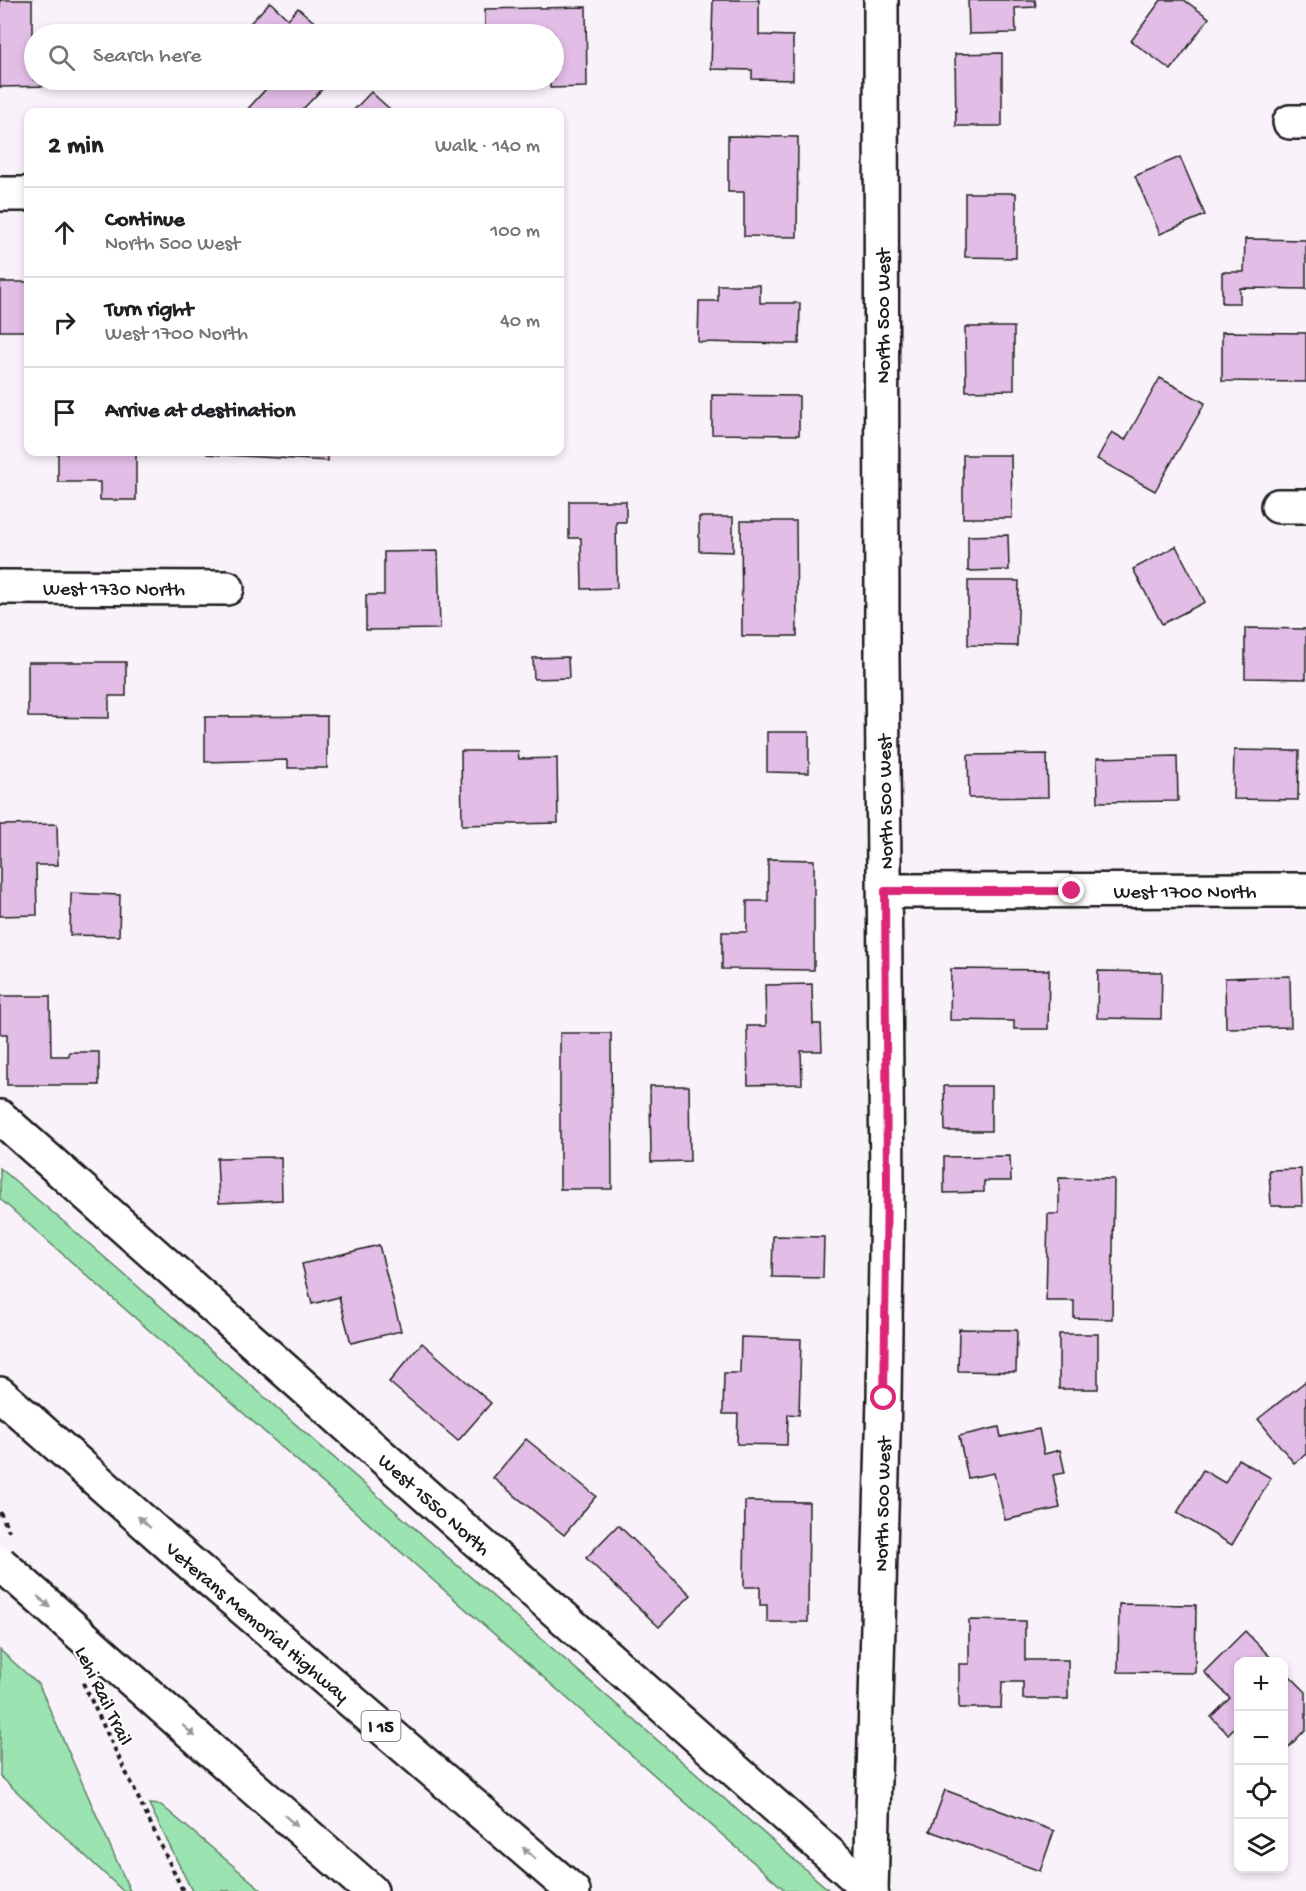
<!DOCTYPE html>
<html lang="en">
<head>
<meta charset="utf-8">
<style>
	:root { --surface:#fff; --page:#f2f2f2; --text:#202124; --muted:#757577; --line:#e0e0e0 }
	body { margin:0; font-family:"Gochi Hand",sans-serif; background:var(--page); color:var(--text) }
	.controls { position:absolute; right:18px; bottom:18px; display:grid; overflow:hidden; border-radius:12px; box-shadow:0 3px 9px #0003 }
	.controls button { width:54px; height:54px; display:grid; place-items:center; padding:0; border:0; border-bottom:2px solid var(--line); background:var(--surface); color:var(--text); font:30px sans-serif }
	.stop { position:absolute; width:18px; height:18px; margin:-14px; border:4px solid #db2777; border-radius:50%; background:#fff }
	.stop.end { background:#db2777; border-color:#fff; box-shadow:0 2px 6px #0008 }
	.list { margin:0; padding:0; list-style:none }
	h2 { display:flex; justify-content:space-between; align-items:center; height:78px; margin:0; padding:0 24px; font-size:26px }
	h2 small { font-size:20px; font-weight:400; color:var(--muted) }
	.list li { display:grid; grid-template-columns:39px 1fr auto; gap:18px; align-items:center; box-sizing:border-box; height:90px; padding:0 24px; border-top:2px solid var(--line) }
	.list b { display:block; font-size:22px; white-space:nowrap }
	.list p { margin:0; font-size:20px; white-space:nowrap; color:var(--muted) }
	.list em { font-size:20px; font-style:normal; color:var(--muted) }
	.icon { flex:none; width:33px; height:33px; fill:none; stroke:currentColor; stroke-width:2; stroke-linecap:round; stroke-linejoin:round }
	.map { position:relative; flex:none; width:1306px; height:1891px; overflow:hidden }
	.search { position:absolute; background:var(--surface); box-shadow:0 3px 9px #0003; left:24px; top:24px; width:540px; height:66px; display:flex; align-items:center; gap:15px; box-sizing:border-box; padding:0 21px; border-radius:33px; color:var(--muted); font-size:22px }
	.panel { position:absolute; background:var(--surface); box-shadow:0 3px 9px #0003; left:24px; top:108px; width:540px; height:348px; border-radius:12px }
	.map>svg:first-child { display:block }
</style>
</head>
<body>
<div class="map">
<svg width="1306" height="1891" viewBox="0 0 1306 1891">
	<rect width="100%" height="100%" fill="#f9f2fa"/>
	<filter id="ink" filterUnits="userSpaceOnUse"><feTurbulence type="fractalNoise" baseFrequency=".0167" numOctaves="2"/><feDisplacementMap in="SourceGraphic" scale="12" xChannelSelector="R" yChannelSelector="G"/><feConvolveMatrix kernelMatrix="1 2 1 2 8 2 1 2 1" color-interpolation-filters="sRGB"/></filter>
	<g filter="url(#ink)">
		<g fill="#9be3b1" stroke="#5c8066" stroke-width="1.5">
			<path d="M 0,1168 L 71,1228 L 830,1891 L 786,1891 L 0,1199 Z"/>
			<path d="M 0,1650 L 39,1685 L 130,1891 L 123,1891 L 0,1776 Z"/>
			<path d="M 149,1804 L 161,1805 L 263,1891 L 192,1891 Z"/>
		</g>
		<g fill="#e2bde6" stroke="#1c1c1c" stroke-width="1.5">
			<path d="M 0,0 L 32,0 L 32,43 L 34,43 L 34,80 L 50,80 L 51,86 L 0,87 Z"/>
			<path d="M 713,0 L 759,0 L 759,35 L 793,36 L 793,80 L 752,79 L 752,70 L 711,69 Z"/>
			<path d="M 968,0 L 1035,0 L 1036,7 L 1015,8 L 1016,33 L 969,34 Z"/>
			<path d="M 1161,0 L 1184,0 L 1209,18 L 1171,70 L 1131,41 Z"/>
			<path d="M 270,2 L 288,19 L 298,8 L 328,34 L 240,34 Z"/>
			<path d="M 586,7 L 587,87 L 550,88 L 550,80 L 554,80 L 554,34 L 485,34 L 485,9 Z"/>
			<path d="M 1002,53 L 1002,126 L 956,126 L 955,54 Z"/>
			<path d="M 253,80 L 331,80 L 300,112 L 245,112 L 265,90 Z"/>
			<path d="M 371,92 L 393,112 L 352,112 Z"/>
			<path d="M 728,136 L 798,137 L 797,237 L 744,236 L 744,192 L 728,192 Z"/>
			<path d="M 1180,157 L 1205,215 L 1160,234 L 1135,176 Z"/>
			<path d="M 965,193 L 1016,193 L 1016,258 L 965,257 Z"/>
			<path d="M 1245,239 L 1306,240 L 1306,289 L 1240,288 L 1240,303 L 1222,303 L 1222,272 L 1244,272 Z"/>
			<rect x="0" y="282" width="28" height="49"/>
			<path d="M 718,285 L 760,285 L 760,303 L 800,303 L 799,344 L 698,342 L 699,301 L 718,301 Z"/>
			<path d="M 965,327 L 1014,327 L 1014,390 L 966,391 Z"/>
			<path d="M 1222,332 L 1306,333 L 1306,382 L 1222,381 Z"/>
			<path d="M 1160,378 L 1205,403 L 1155,491 L 1097,459 L 1112,432 L 1125,440 Z"/>
			<path d="M 712,395 L 799,396 L 799,435 L 712,434 Z"/>
			<path d="M 58,452 L 136,452 L 136,500 L 100,500 L 100,482 L 58,482 Z"/>
			<path d="M 207,452 L 328,452 L 328,461 L 207,454 Z"/>
			<path d="M 963,455 L 1011,455 L 1012,518 L 963,518 Z"/>
			<path d="M 569,501 L 626,501 L 626,522 L 616,522 L 617,588 L 582,589 L 581,538 L 569,538 Z"/>
			<path d="M 699,517 L 733,517 L 733,552 L 699,551 Z"/>
			<path d="M 741,521 L 796,521 L 797,636 L 742,636 Z"/>
			<path d="M 1008,535 L 1009,570 L 968,571 L 968,536 Z"/>
			<path d="M 1176,546 L 1205,602 L 1162,624 L 1133,569 Z"/>
			<path d="M 438,551 L 440,629 L 366,630 L 366,595 L 384,595 L 384,552 Z"/>
			<path d="M 968,581 L 1019,581 L 1017,646 L 968,645 Z"/>
			<path d="M 1245,628 L 1306,629 L 1306,679 L 1245,678 Z"/>
			<path d="M 568,657 L 569,678 L 534,679 L 533,658 Z"/>
			<path d="M 28,662 L 126,662 L 126,696 L 109,696 L 109,718 L 28,717 Z"/>
			<path d="M 327,716 L 327,768 L 288,768 L 288,760 L 205,762 L 205,717 Z"/>
			<path d="M 767,732 L 809,732 L 809,773 L 767,772 Z"/>
			<path d="M 1234,750 L 1299,751 L 1298,800 L 1233,799 Z"/>
			<path d="M 461,751 L 518,751 L 519,759 L 557,758 L 558,823 L 462,825 Z"/>
			<path d="M 1047,754 L 1048,797 L 969,798 L 968,755 Z"/>
			<path d="M 1177,756 L 1178,801 L 1098,802 L 1097,758 Z"/>
			<path d="M 57,824 L 58,865 L 36,865 L 37,915 L 0,916 L 0,825 Z"/>
			<path d="M 768,859 L 814,860 L 814,970 L 722,969 L 722,932 L 747,932 L 747,901 L 768,901 Z"/>
			<path d="M 71,893 L 120,895 L 119,936 L 70,935 Z"/>
			<path d="M 951,969 L 1049,970 L 1048,1029 L 1014,1029 L 1014,1021 L 950,1020 Z"/>
			<path d="M 1098,971 L 1162,972 L 1161,1019 L 1097,1018 Z"/>
			<path d="M 1290,976 L 1291,1027 L 1226,1028 L 1225,978 Z"/>
			<path d="M 812,984 L 813,1024 L 821,1024 L 822,1051 L 801,1051 L 802,1084 L 748,1085 L 747,1026 L 766,1026 L 765,985 Z"/>
			<path d="M 0,996 L 50,996 L 51,1056 L 69,1056 L 69,1052 L 99,1052 L 99,1085 L 7,1085 L 7,1034 L 0,1034 Z"/>
			<path d="M 560,1033 L 611,1033 L 612,1189 L 560,1189 Z"/>
			<path d="M 650,1086 L 689,1086 L 690,1161 L 651,1162 Z"/>
			<path d="M 944,1086 L 991,1086 L 991,1131 L 945,1131 Z"/>
			<path d="M 1010,1156 L 1011,1181 L 984,1181 L 984,1192 L 944,1193 L 944,1157 Z"/>
			<path d="M 281,1157 L 282,1200 L 219,1203 L 217,1158 Z"/>
			<path d="M 1301,1169 L 1302,1206 L 1271,1206 L 1269,1170 Z"/>
			<path d="M 1059,1178 L 1114,1179 L 1112,1319 L 1074,1318 L 1074,1301 L 1046,1301 L 1048,1214 L 1059,1214 Z"/>
			<path d="M 773,1236 L 824,1237 L 823,1278 L 772,1277 Z"/>
			<path d="M 379,1245 L 401,1331 L 351,1343 L 339,1297 L 312,1304 L 302,1264 Z"/>
			<path d="M 959,1329 L 1017,1330 L 1016,1372 L 958,1371 Z"/>
			<rect x="1059" y="1334" width="39" height="55"/>
			<path d="M 741,1337 L 801,1339 L 799,1415 L 788,1414 L 787,1445 L 737,1444 L 738,1414 L 723,1414 L 724,1373 L 740,1373 Z"/>
			<path d="M 422,1343 L 491,1403 L 458,1441 L 389,1382 Z"/>
			<path d="M 1306,1381 L 1306,1454 L 1294,1463 L 1258,1419 Z"/>
			<path d="M 999,1427 L 1001,1437 L 1039,1429 L 1044,1454 L 1060,1450 L 1065,1473 L 1053,1475 L 1060,1508 L 1005,1520 L 994,1473 L 968,1478 L 959,1436 Z"/>
			<path d="M 526,1439 L 596,1496 L 564,1535 L 493,1478 Z"/>
			<path d="M 1238,1459 L 1271,1478 L 1232,1545 L 1177,1513 L 1203,1470 L 1225,1483 Z"/>
			<path d="M 745,1501 L 809,1502 L 808,1622 L 767,1622 L 767,1605 L 760,1605 L 760,1587 L 744,1587 Z"/>
			<path d="M 618,1525 L 691,1595 L 659,1627 L 586,1558 Z"/>
			<path d="M 1119,1604 L 1196,1605 L 1195,1673 L 1118,1672 Z"/>
			<path d="M 969,1620 L 1025,1621 L 1025,1660 L 1068,1660 L 1068,1699 L 1023,1699 L 1023,1682 L 1002,1682 L 1001,1708 L 959,1708 L 959,1664 L 969,1664 Z"/>
			<path d="M 1245,1631 L 1275,1662 L 1238,1662 L 1238,1724 L 1228,1734 L 1211,1717 L 1230,1698 L 1204,1672 Z"/>
			<path d="M 1284,1670 L 1306,1692 L 1306,1729 L 1284,1752 Z"/>
			<path d="M 945,1790 L 1054,1831 L 1040,1871 L 930,1831 Z"/>
		</g>
		<g fill="none" stroke-linecap="round" stroke-linejoin="round">
			<g stroke="#1c1c1c" stroke-width="38">
				<g id="minor">
					<path d="M 1290,122 L 1306,122"/>
					<path d="M 0,194 L 28,194"/>
					<path d="M 1278,506 L 1306,506"/>
					<path id="s1" d="M 0,587 L 227,588"/>
					<path id="s2" d="M 885,891 L 1306,890"/>
					<path id="s3" d="M 0,1117 L 871,1891"/>
					<path id="s4" d="M 871,1891 L 884,1398 L 887,1183 L 882,658 L 881,0"/>
				</g>
			</g>
			<g stroke="#1c1c1c" stroke-width="38">
				<g id="highway">
					<path id="s5" d="M 0,1394 L 188,1561 L 573,1891"/>
					<path d="M 247,1782 L 371,1891"/>
				</g>
			</g>
			<g stroke="#1c1c1c" stroke-width="4" stroke-dasharray="4.5 4.5" stroke-linecap="butt">
				<path d="M 0,1512 L 9,1531"/>
				<path d="M 83,1683 L 183,1891"/>
			</g>
			<use href="#minor" stroke="#fff" stroke-width="33"/>
			<use href="#highway" stroke="#fff" stroke-width="33"/>
			<g stroke="#1c1c1c" stroke-width="38" stroke-linecap="butt">
				<path id="highway-bridge" d="M 0,1563 L 247,1782"/>
			</g>
			<use href="#highway-bridge" stroke="#fff" stroke-width="33"/>
		</g>
		<defs><path id="oneway-solid" d="M-6-.8H1V-3.2L6.5 0L1 3.2V.8H-6Z" transform="scale(1.5)"/></defs>
		<g fill="#999">
			<use href="#oneway-solid" transform="translate(144 1522) rotate(-138)"/>
			<use href="#oneway-solid" transform="translate(44 1602) rotate(42)"/>
			<use href="#oneway-solid" transform="translate(189 1731) rotate(42)"/>
			<use href="#oneway-solid" transform="translate(291 1821) rotate(41)"/>
			<use href="#oneway-solid" transform="translate(529 1853) rotate(-139)"/>
		</g>
	</g>
	<g fill="none" stroke-linecap="round" stroke-linejoin="round" filter="url(#ink)">
		<path stroke="#db2777" stroke-width="8" d="M 884,1398 L 887,1183 L 885,891 L 1072,891"/>
	</g>
	<g text-anchor="middle" stroke-width="4.5" stroke-linejoin="round" paint-order="stroke">
		<rect fill="#fff" stroke="#606060" stroke-width="1.5" x="361.5" y="1711" width="39" height="30" rx="4.5"/>
		<g font-size="18" font-weight="bold" fill="#1c1c1c">
			<text x="381" y="1732">I 15</text>
		</g>
		<g font-size="20" fill="#1c1c1c" stroke="#fff">
			<text transform="translate(882 316) rotate(-90)" y="7">North 500 West</text>
			<text dy="7" stroke="none"><textPath href="#s1" startOffset="114">West 1730 North</textPath></text>
			<text transform="translate(884 802) rotate(-91)" y="7">North 500 West</text>
			<text dy="7" stroke="none"><textPath href="#s2" startOffset="300">West 1700 North</textPath></text>
			<text dy="7" stroke="none"><textPath href="#s3" startOffset="582">West 1550 North</textPath></text>
			<text dy="7" stroke="none"><textPath href="#s4" startOffset="387">North 500 West</textPath></text>
			<text dy="7" stroke="none"><textPath href="#s5" startOffset="344">Veterans Memorial Highway</textPath></text>
			<text transform="translate(105 1695) rotate(64)" y="7">Lehi Rail Trail</text>
		</g>
	</g>
</svg>
<div class="controls">
<button>+</button>
<button>−</button>
<button><svg class="icon" aria-label="locate" viewBox="0 0 24 24"><circle cx="12" cy="12" r="6"/><path d="M12 2v4M12 18v4M2 12h4M18 12h4"/></svg></button>
<button><svg class="icon" aria-label="layers" viewBox="0 0 24 24"><path d="M12 4l9 5-9 5-9-5zM3 14l9 5 9-5"/></svg></button>
</div>
<div class="stop" style="left:884px;top:1398px"></div>
<div class="stop end" style="left:1072px;top:891px"></div>
<div class="search"><svg class="icon" aria-label="search" viewBox="0 0 24 24"><circle cx="10" cy="10" r="6"/><path d="M15 15l6 6"/></svg>Search here</div>
<section class="panel">
<h2>2 min<small>Walk · 140 m</small></h2>
<ul class="list">
<li><svg class="icon" aria-label="ahead" viewBox="0 0 24 24"><path d="M12 20V5M6 11l6-6 6 6"/></svg><div><b>Continue</b><p>North 500 West</p></div><em>100 m</em></li>
<li><svg class="icon" aria-label="right" viewBox="0 0 24 24"><path d="M7 20v-9h11M14 6l5 5-5 5"/></svg><div><b>Turn right</b><p>West 1700 North</p></div><em>40 m</em></li>
<li><svg class="icon" aria-label="arrive" viewBox="0 0 24 24"><path d="M6 21V4h12l-3 4 3 4H6"/></svg><div><b>Arrive at destination</b></div></li>
</ul>
</section>
</div>
</body>
</html>
